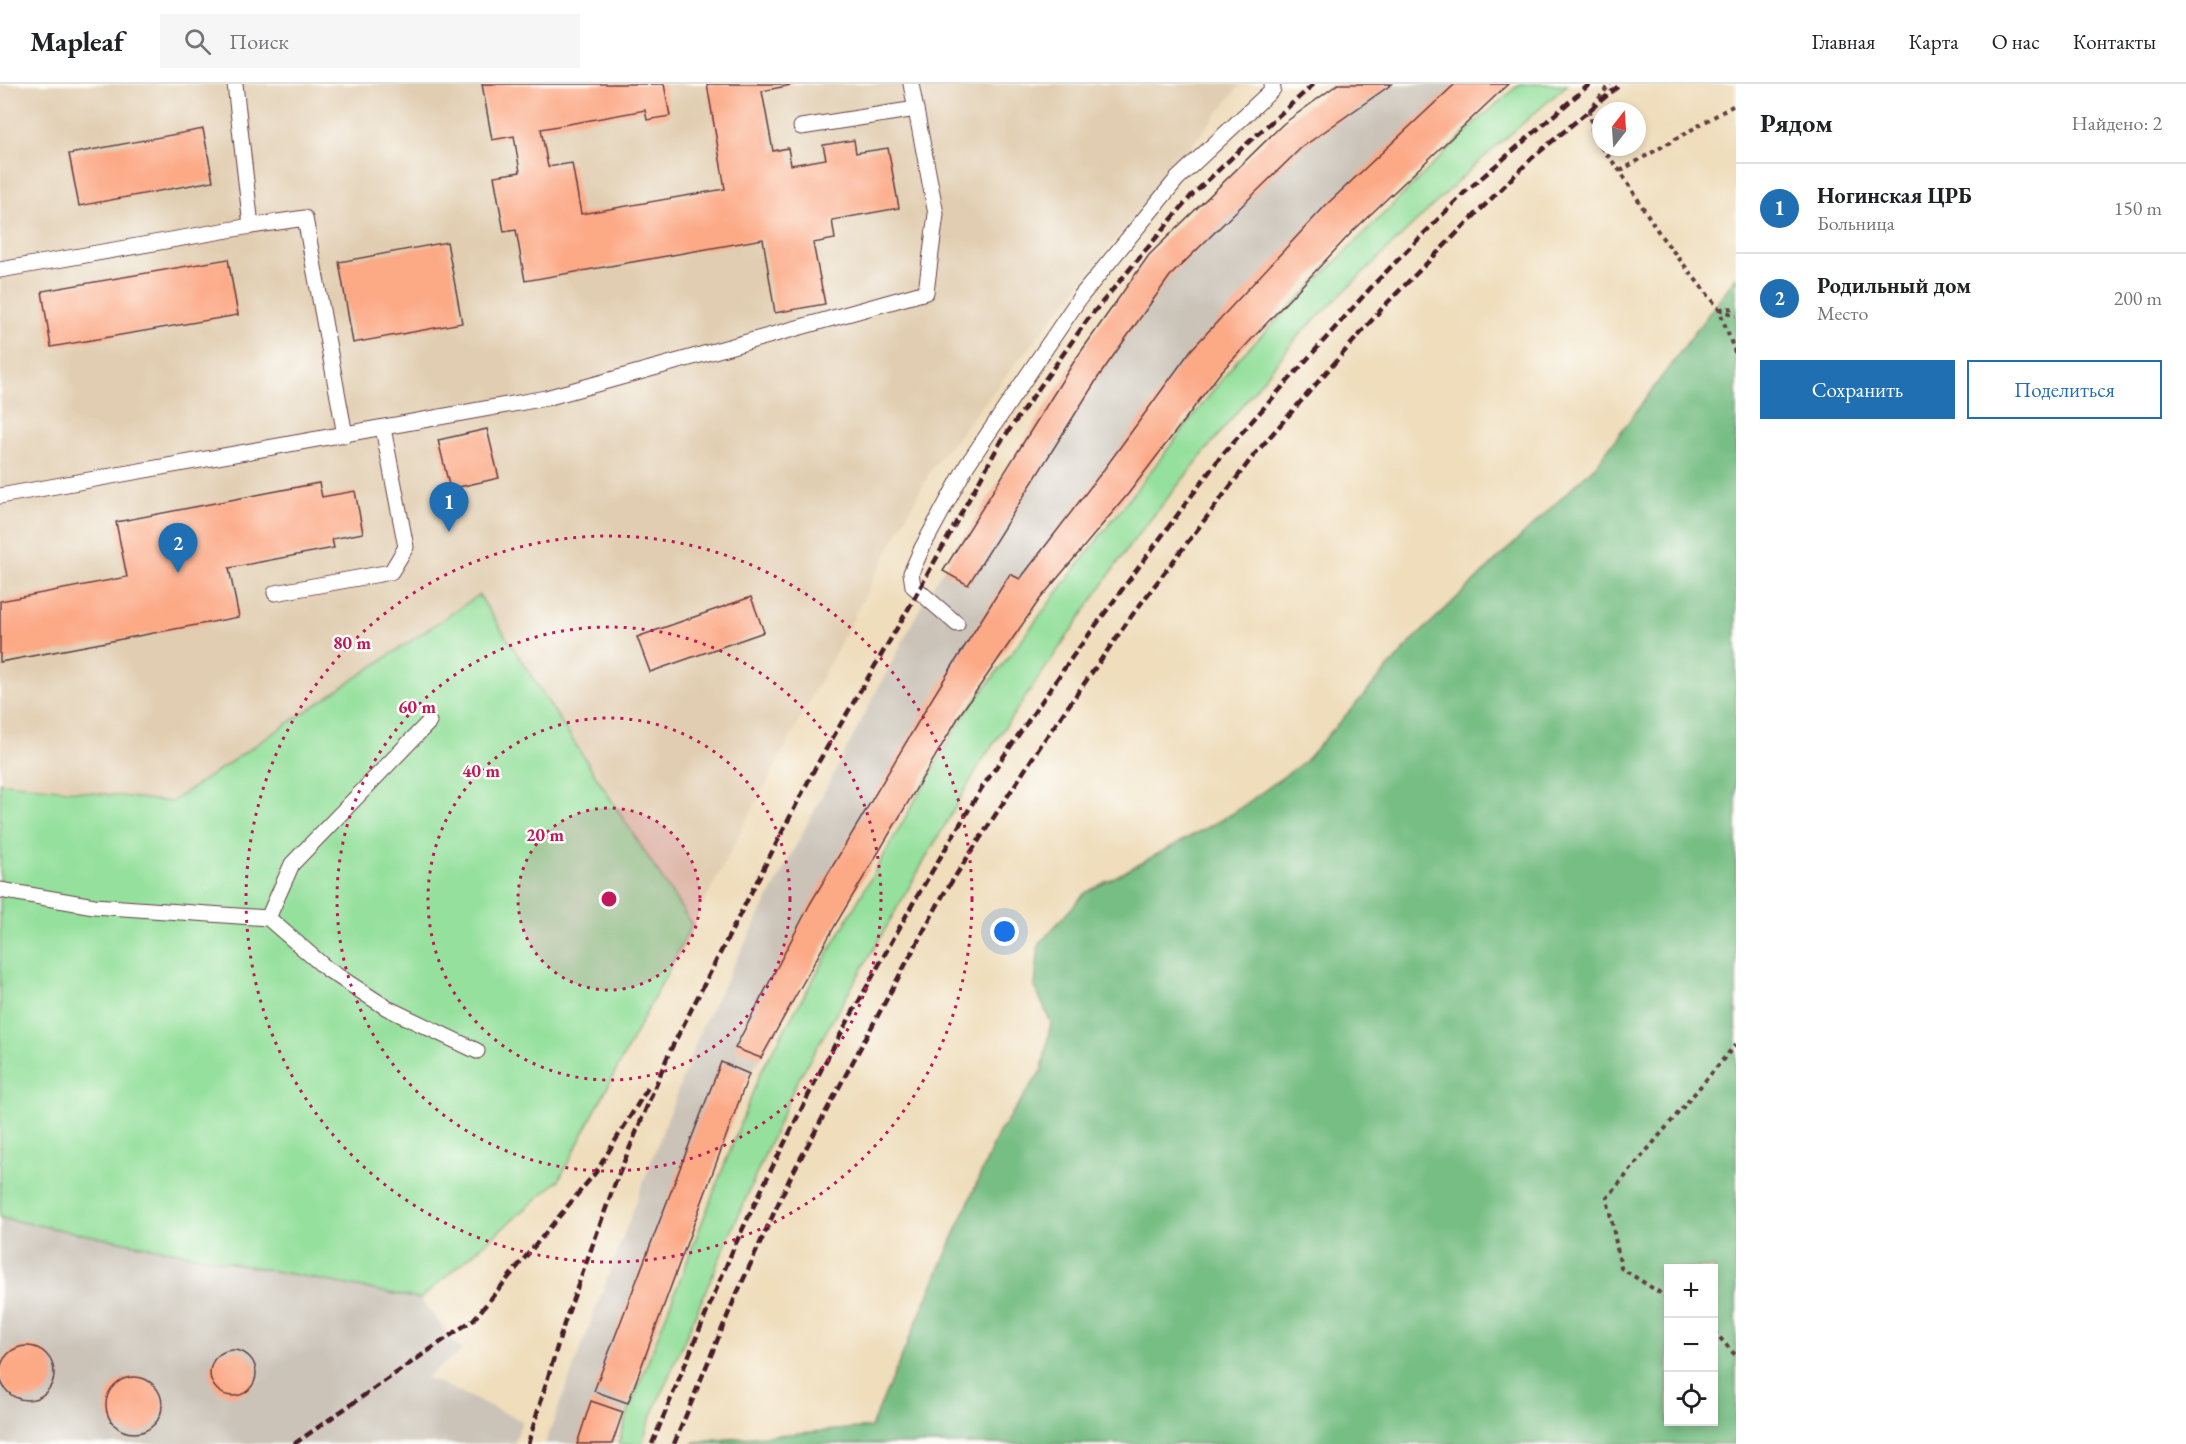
<!DOCTYPE html>
<html lang="ru">
<head>
<meta charset="utf-8">
<style>
	:root { --surface:#fff; --page:#f6f6f6; --text:#202124; --muted:#757577; --line:#e0e0e0; --accent:#1f6fb2 }
	body { margin:0; font-family:"EB Garamond",serif; background:var(--page); color:var(--text) }
	.controls { position:absolute; right:18px; bottom:18px; display:grid; overflow:hidden; border-radius:0px; box-shadow:0 3px 9px #0003 }
	.controls button { width:54px; height:54px; display:grid; place-items:center; padding:0; border:0; border-bottom:2px solid var(--line); background:var(--surface); color:var(--text); font:30px sans-serif }
	.compass { position:absolute; left:1592px; top:18px; width:54px; height:54px; border-radius:50%; background:var(--surface); box-shadow:0 3px 9px #0003; rotate:17deg }
	.you { position:absolute; left:1005px; top:848px; width:21px; height:21px; margin:-15px; border:4px solid #fff; border-radius:50%; background:#1a73e8; box-shadow:0 0 0 9px #1a73e833 }
	.badge { display:grid; place-items:center; width:39px; height:39px; border-radius:50%; background:var(--accent); color:#fff; font-size:20px; font-weight:700 }
	.pin { position:absolute; translate:-50% -50px; filter:drop-shadow(0 2px 3px #0008) }
	.pin::after { content:''; position:absolute; top:32px; width:21px; height:18px; background:inherit; clip-path:polygon(0 0,100% 0,50% 100%) }
	.list { margin:0; padding:0; list-style:none }
	h2 { display:flex; justify-content:space-between; align-items:center; height:78px; margin:0; padding:0 24px; font-size:26px }
	h2 small { font-size:20px; font-weight:400; color:var(--muted) }
	.list li { display:grid; grid-template-columns:39px 1fr auto; gap:18px; align-items:center; box-sizing:border-box; height:90px; padding:0 24px; border-top:2px solid var(--line) }
	.list b { display:block; font-size:22px; white-space:nowrap }
	.list p { margin:0; font-size:20px; white-space:nowrap; color:var(--muted) }
	.list em { font-size:20px; font-style:normal; color:var(--muted) }
	.actions { display:flex; gap:12px; padding:18px 24px }
	.actions a { flex:1; padding:14px 0; border:2px solid var(--accent); border-radius:0px; text-align:center; font-size:21px; color:var(--accent) }
	.actions .main { background:var(--accent); color:#fff }
	.icon { flex:none; width:33px; height:33px; fill:none; stroke:currentColor; stroke-width:2; stroke-linecap:round; stroke-linejoin:round }
	.map { position:relative; flex:none; width:1736px; height:1360px; overflow:hidden }
	header { display:flex; align-items:center; gap:36px; box-sizing:border-box; height:84px; padding:0 30px; background:var(--surface); border-bottom:2px solid var(--line) }
	header strong { font-size:28px }
	nav { display:flex; gap:33px; margin-inline-start:auto; font-size:21px }
	.search { width:420px; height:54px; background:var(--page); display:flex; align-items:center; gap:15px; box-sizing:border-box; padding:0 21px; border-radius:0px; color:var(--muted); font-size:22px }
	main { display:flex }
	aside { flex:1; background:var(--surface) }
	.map>svg:first-child { display:block }
</style>
</head>
<body>
<header>
<strong>Mapleaf</strong>
<div class="search"><svg class="icon" aria-label="search" viewBox="0 0 24 24"><circle cx="10" cy="10" r="6"/><path d="M15 15l6 6"/></svg>Поиск</div>
<nav><a>Главная</a><a>Карта</a><a>О нас</a><a>Контакты</a></nav>
</header>
<main>
<div class="map">
<svg width="1736" height="1360" viewBox="0 0 1736 1360">
	<rect width="100%" height="100%" fill="#fdfcf7"/>
	<filter id="ink" filterUnits="userSpaceOnUse"><feTurbulence type="fractalNoise" baseFrequency=".0167" numOctaves="2"/><feDisplacementMap in="SourceGraphic" scale="12" xChannelSelector="R" yChannelSelector="G"/><feConvolveMatrix kernelMatrix="1 2 1 2 8 2 1 2 1" color-interpolation-filters="sRGB"/></filter>
	<filter id="wash" filterUnits="userSpaceOnUse"><feTurbulence type="fractalNoise" baseFrequency=".008" numOctaves="4" result="noise"/><feDisplacementMap in="SourceGraphic" scale="24" xChannelSelector="R" yChannelSelector="G"/><feGaussianBlur stdDeviation="1.35" result="paint"/><feColorMatrix in="noise" values="0 0 0 0 0 0 0 0 0 0 0 0 0 0 0 0 0 1.4 0 .05"/><feComposite in="paint" operator="in"/></filter>
	<g filter="url(#wash)">
		<rect width="100%" height="100%" fill="#efddbb"/>
		<path fill="#e1cdb1" d="M 0,0 L 1241,0 L 932,384 L 692,841 L 479,511 L 171,718 L 0,695 Z"/>
		<g fill="#cbc3b8">
			<path d="M 1338,0 L 1508,0 L 1353,147 L 1220,289 L 1128,410 L 1040,515 L 961,629 L 837,838 L 761,974 L 749,990 L 614,1360 L 545,1360 L 703,940 L 926,513 L 1075,276 L 1149,171 L 1283,40 Z"/>
			<path d="M 0,1134 L 420,1215 L 462,1267 L 426,1293 L 522,1337 L 514,1360 L 0,1360 Z"/>
		</g>
		<g fill="#94e09c" stroke="#6f8064" stroke-width="1.5">
			<path d="M 1520,0 L 1568,0 L 1474,82 L 1298,252 L 1130,461 L 983,675 L 794,1003 L 648,1340 L 642,1360 L 618,1360 L 629,1326 L 761,987 L 962,634 L 1111,438 L 1237,276 L 1475,39 Z"/>
			<path d="M 479,511 L 692,841 L 559,1096 L 420,1215 L 0,1134 L 0,698 L 171,718 Z"/>
		</g>
		<path fill="#77be84" stroke="#606e58" stroke-width="1.5" fill-rule="evenodd" d="M 1736,193 L 1736,1360 L 693,1360 L 694,1358 L 871,1343 L 999,1048 L 1042,986 L 1051,939 L 1035,903 L 1039,860 L 1085,809 L 1232,730 L 1305,677 L 1414,555 L 1597,380 ZM 1668,1184 L 1714,1184 L 1714,1338 L 1668,1338 Z"/>
		<g id="blocks">
			<g fill="#fca986">
				<path d="M 482,0 L 664,0 L 670,32 L 647,36 L 645,26 L 541,45 L 548,83 L 572,79 L 581,130 L 725,105 L 707,0 L 796,0 L 762,7 L 773,67 L 788,64 L 791,81 L 826,75 L 823,61 L 854,56 L 856,69 L 888,64 L 899,124 L 832,136 L 835,155 L 813,159 L 825,220 L 775,229 L 763,155 L 525,197 L 516,146 L 504,148 L 494,92 L 520,88 L 514,52 L 492,56 Z"/>
				<path d="M 1338,0 L 1392,0 L 1301,64 L 1170,192 L 1099,292 L 968,501 L 943,487 L 1075,276 L 1149,171 L 1283,40 Z"/>
				<path d="M 1455,0 L 1508,0 L 1353,147 L 1220,289 L 1128,410 L 1040,515 L 961,629 L 837,838 L 761,974 L 735,964 L 810,820 L 933,613 L 1010,490 L 1020,495 L 1105,384 L 1191,266 L 1326,121 Z"/>
				<path d="M 203,45 L 213,97 L 79,122 L 69,70 Z"/>
				<path d="M 447,158 L 462,239 L 353,259 L 339,178 Z"/>
				<path d="M 228,175 L 238,231 L 51,263 L 42,207 Z"/>
				<path d="M 487,345 L 499,394 L 450,405 L 438,356 Z"/>
				<path d="M 319,399 L 322,413 L 355,407 L 363,449 L 332,455 L 334,464 L 229,484 L 239,533 L 0,578 L 0,517 L 127,493 L 116,438 Z"/>
				<path d="M 751,513 L 764,548 L 650,588 L 637,553 Z"/>
				<path d="M 721,978 L 749,990 L 628,1319 L 594,1307 Z"/>
				<circle cx="27" cy="1289" r="27"/>
				<circle cx="233" cy="1289" r="23"/>
				<circle cx="134" cy="1321" r="28"/>
				<path d="M 591,1317 L 623,1328 L 612,1360 L 577,1360 Z"/>
			</g>
		</g>
	</g>
	<g filter="url(#ink)">
		<use href="#blocks" fill-opacity="0" stroke="#633c41" stroke-width="1.5"/>
		<g fill="none" stroke-linecap="round" stroke-linejoin="round">
			<g stroke="#633c41" stroke-width="17">
				<g id="lane">
					<path d="M 235,0 L 251,142"/>
					<path d="M 801,43 L 916,25"/>
					<path d="M 0,186 L 251,142 L 305,134 L 345,351"/>
					<path d="M 0,412 L 546,314 L 926,208 L 936,130 L 911,0"/>
					<path d="M 275,509 L 391,488 L 406,463 L 383,344"/>
					<path d="M 957,540 L 913,502 L 911,489 L 922,464 L 967,381 L 1081,212 L 1177,95 L 1273,5 L 1272,0"/>
					<path d="M 0,806 L 94,822 L 268,834 L 327,885 L 387,924 L 477,967"/>
					<path d="M 268,834 L 292,780 L 429,638"/>
				</g>
			</g>
			<g stroke="#633c41" stroke-width="4" stroke-dasharray="4.5 4.5" stroke-linecap="butt">
				<path d="M 1601,63 L 1620,87 L 1661,152 L 1719,225 L 1736,271"/>
				<path d="M 1601,63 L 1593,52 L 1590,26 L 1610,0"/>
				<path d="M 1620,87 L 1736,20"/>
				<path d="M 1719,225 L 1736,232"/>
				<path d="M 1719,225 L 1736,224"/>
				<path d="M 1668,1214 L 1621,1184 L 1607,1114 L 1736,960"/>
				<path d="M 1714,1247 L 1736,1272"/>
			</g>
			<use href="#lane" stroke="#fff" stroke-width="15"/>
			<g stroke="#4a1f2b" stroke-width="4.5" stroke-dasharray="9 4.5" stroke-linecap="butt">
				<path d="M 294,1360 L 474,1235 L 596,1088 L 649,1002"/>
				<path d="M 528,1360 L 564,1240 L 614,1102 L 669,969 L 815,684 L 910,522 L 1000,359 L 1088,235 L 1192,111 L 1242,64 L 1314,0"/>
				<path d="M 652,1360 L 734,1163 L 771,1086 L 822,984 L 912,821 L 981,705 L 1073,572 L 1221,372 L 1375,199 L 1464,109 L 1590,0"/>
				<path d="M 674,1360 L 734,1216 L 790,1094 L 943,811 L 1041,661 L 1133,530 L 1254,371 L 1386,220 L 1532,74 L 1621,0"/>
			</g>
		</g>
	</g>
	<circle cx="609" cy="815" r="91" fill="#c2185b" fill-opacity=".12"/>
	<g fill="none" stroke="#c2185b" stroke-width="3" stroke-dasharray="3 6">
		<circle cx="609" cy="815" r="91"/>
		<circle cx="609" cy="815" r="181"/>
		<circle cx="609" cy="815" r="272"/>
		<circle cx="609" cy="815" r="363"/>
	</g>
	<circle cx="609" cy="815" r="9" fill="#c2185b" stroke="#fdfcf7" stroke-width="3"/>
	<g font-size="18" text-anchor="middle" font-weight="bold" fill="#c2185b" stroke="#fdfcf7" stroke-width="5" stroke-linejoin="round" paint-order="stroke">
		<text x="352" y="565">80 m</text>
		<text x="417" y="629">60 m</text>
		<text x="481" y="693">40 m</text>
		<text x="545" y="757">20 m</text>
	</g>
</svg>
<div class="controls">
<button>+</button>
<button>−</button>
<button><svg class="icon" aria-label="locate" viewBox="0 0 24 24"><circle cx="12" cy="12" r="6"/><path d="M12 2v4M12 18v4M2 12h4M18 12h4"/></svg></button>
</div>
<svg class="compass" viewBox="-18 -18 36 36"><path d="M0-13l5 13h-10z" fill="#e53935"/><path d="M0 13l5-13h-10z" fill="#757577"/></svg>
<div class="you"></div>
<div class="pin badge" style="left:449px;top:448px">1</div>
<div class="pin badge" style="left:178px;top:489px">2</div>
</div>
<aside>
<h2>Рядом<small>Найдено: 2</small></h2>
<ul class="list">
<li><span class="badge">1</span><div><b>Ногинская ЦРБ</b><p>Больница</p></div><em>150 m</em></li>
<li><span class="badge">2</span><div><b>Родильный дом</b><p>Место</p></div><em>200 m</em></li>
</ul>
<div class="actions"><a class="main">Сохранить</a><a>Поделиться</a></div>
</aside>
</main>
</body>
</html>
